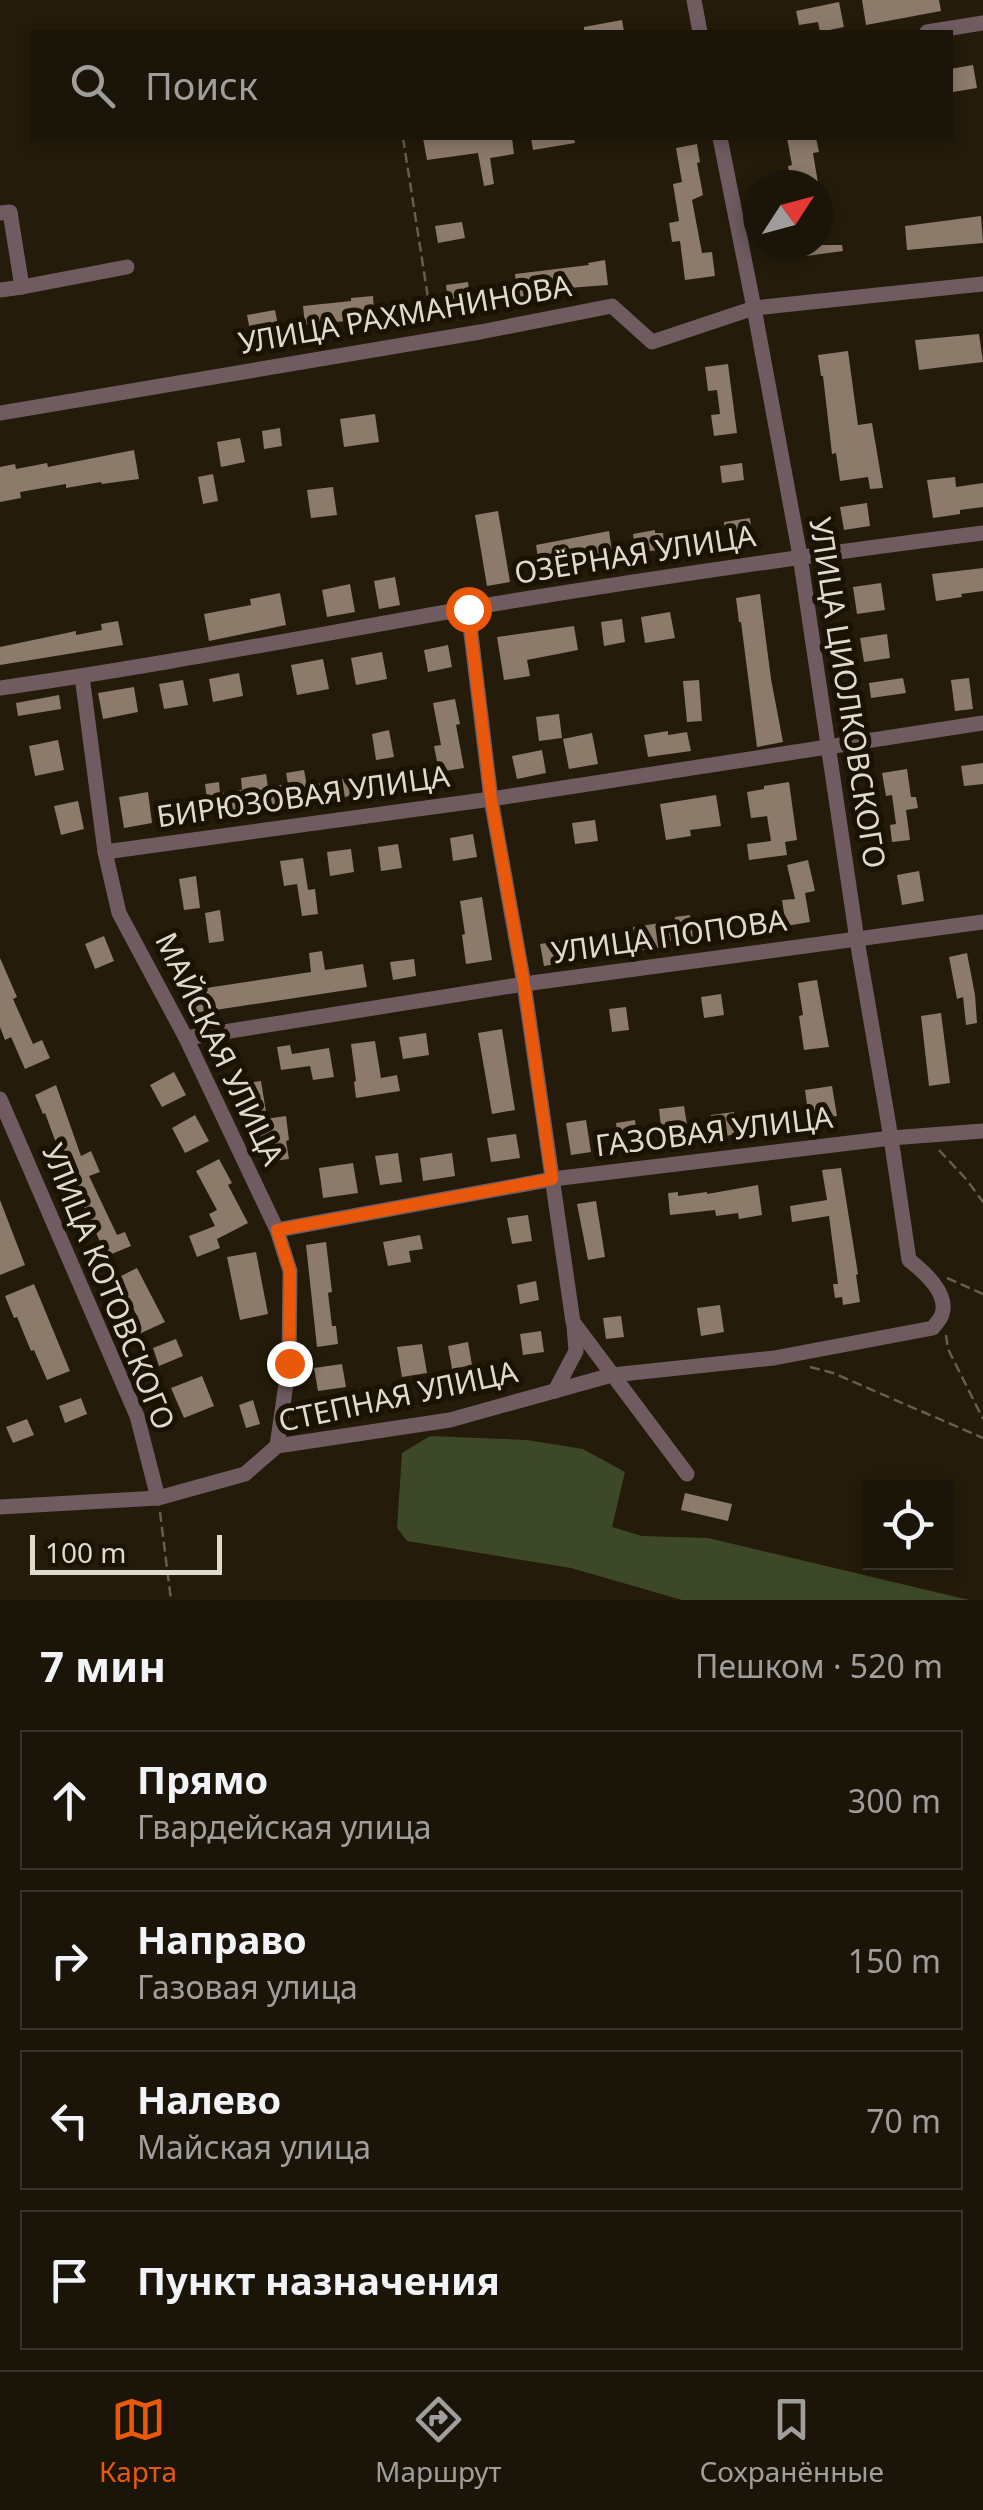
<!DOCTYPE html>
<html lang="ru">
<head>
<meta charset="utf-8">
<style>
	:root { --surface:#1b1408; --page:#282116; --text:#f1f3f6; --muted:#a09e9c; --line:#393329; --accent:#ea580c }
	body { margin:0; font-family:"Noto Sans",sans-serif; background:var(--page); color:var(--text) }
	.controls { position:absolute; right:30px; bottom:30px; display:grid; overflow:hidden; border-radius:0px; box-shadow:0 5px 15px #0003 }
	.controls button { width:90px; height:90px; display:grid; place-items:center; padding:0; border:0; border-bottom:2px solid var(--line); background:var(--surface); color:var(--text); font:50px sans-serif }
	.compass { position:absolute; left:743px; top:170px; width:90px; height:90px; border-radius:50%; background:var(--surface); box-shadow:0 5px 15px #0003; rotate:54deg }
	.scale { position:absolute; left:30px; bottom:25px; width:192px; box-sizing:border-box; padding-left:10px; border:5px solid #dfd9ce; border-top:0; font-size:28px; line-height:35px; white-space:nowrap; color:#dfd9ce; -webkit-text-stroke:8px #1a1203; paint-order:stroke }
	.stop { position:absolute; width:30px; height:30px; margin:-22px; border:8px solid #ea580c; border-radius:50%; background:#fff }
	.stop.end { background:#ea580c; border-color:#fff; box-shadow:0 2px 10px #0008 }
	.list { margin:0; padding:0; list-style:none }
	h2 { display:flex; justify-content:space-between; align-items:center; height:130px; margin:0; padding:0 40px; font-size:42px }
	h2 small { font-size:32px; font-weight:400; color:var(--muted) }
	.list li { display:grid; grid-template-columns:65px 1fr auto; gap:30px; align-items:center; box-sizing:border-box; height:140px; margin:0 20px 20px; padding:0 20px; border:2px solid var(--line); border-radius:0px }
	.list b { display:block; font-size:38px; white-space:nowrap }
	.list p { margin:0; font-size:32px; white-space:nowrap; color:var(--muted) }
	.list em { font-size:32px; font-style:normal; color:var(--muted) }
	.icon { flex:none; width:55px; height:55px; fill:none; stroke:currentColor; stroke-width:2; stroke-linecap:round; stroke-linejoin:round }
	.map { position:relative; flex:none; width:983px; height:1600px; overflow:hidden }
	.search { position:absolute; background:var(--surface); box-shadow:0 5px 15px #0003; left:30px; right:30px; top:30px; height:110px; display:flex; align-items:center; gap:25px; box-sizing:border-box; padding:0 35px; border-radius:0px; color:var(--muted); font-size:38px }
	.sheet { height:770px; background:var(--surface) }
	nav { display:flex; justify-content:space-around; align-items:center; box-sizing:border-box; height:140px; border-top:2px solid var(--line); background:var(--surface); font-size:28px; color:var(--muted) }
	nav a { display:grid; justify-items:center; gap:5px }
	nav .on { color:var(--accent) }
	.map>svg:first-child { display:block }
</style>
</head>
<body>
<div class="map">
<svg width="983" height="1600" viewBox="0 0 983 1600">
	<rect width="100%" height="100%" fill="#241b0a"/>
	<path fill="#3c4827" d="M 430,1436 L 527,1440 L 583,1449 L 625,1472 L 612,1527 L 642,1536 L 708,1538 L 969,1600 L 682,1600 L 571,1568 L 407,1541 L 397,1528 L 402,1453 Z"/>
	<g fill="#8c7a6b">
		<path d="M 862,0 L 939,0 L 941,11 L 866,25 Z"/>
		<path d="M 839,2 L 844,27 L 820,32 L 818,22 L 799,25 L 796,11 Z"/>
		<path d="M 622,20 L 624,32 L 584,32 L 584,27 Z"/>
		<path d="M 973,65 L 977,88 L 953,92 L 950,69 Z"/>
		<path d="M 423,138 L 512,138 L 514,154 L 490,158 L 494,184 L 484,186 L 478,153 L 427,160 Z"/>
		<path d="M 531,138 L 574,138 L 575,143 L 533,150 Z"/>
		<path d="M 787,138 L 816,138 L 819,152 L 813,153 L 818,183 L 791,185 L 788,166 L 792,165 Z"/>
		<path d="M 697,144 L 700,162 L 697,163 L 703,195 L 692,200 L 702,253 L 712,252 L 715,276 L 685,280 L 680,241 L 672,242 L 669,223 L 679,221 L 673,184 L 682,182 L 676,148 Z"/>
		<path d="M 981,216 L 983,243 L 907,250 L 905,226 Z"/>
		<path d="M 462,222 L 465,238 L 438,243 L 435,226 Z"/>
		<path d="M 805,245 L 842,245 L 843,251 L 806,256 Z"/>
		<path d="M 605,260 L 608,285 L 568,288 L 568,285 L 543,289 L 544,293 L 518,297 L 515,274 L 589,265 L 588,263 Z"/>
		<path d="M 468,282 L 471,306 L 449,308 L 446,285 Z"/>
		<path d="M 373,296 L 374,311 L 369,312 L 371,322 L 357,323 L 357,320 L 305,325 L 303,306 L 351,301 L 351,298 Z"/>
		<path d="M 275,310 L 280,336 L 252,341 L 247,315 Z"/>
		<path d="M 979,334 L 983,362 L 919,370 L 915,340 Z"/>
		<path d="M 848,351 L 858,425 L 872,423 L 883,488 L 870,489 L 868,477 L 840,481 L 836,453 L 832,454 L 823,376 L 821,376 L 818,355 Z"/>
		<path d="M 728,364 L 737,433 L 714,436 L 711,415 L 720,414 L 717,390 L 708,391 L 705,367 Z"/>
		<path d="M 375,414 L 379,442 L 344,447 L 340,419 Z"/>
		<path d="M 280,428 L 282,446 L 264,449 L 262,431 Z"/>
		<path d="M 240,438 L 245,462 L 221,467 L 217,442 Z"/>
		<path d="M 134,450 L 139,479 L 102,484 L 101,482 L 66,488 L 66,484 L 20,492 L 21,498 L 0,502 L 0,467 L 15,464 L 16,469 L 47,463 L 48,467 Z"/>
		<path d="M 742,463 L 744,480 L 722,483 L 720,466 Z"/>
		<path d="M 213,474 L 218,501 L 203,504 L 198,477 Z"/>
		<path d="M 955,477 L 956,487 L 983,483 L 983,507 L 960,510 L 960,514 L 933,518 L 927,480 Z"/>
		<path d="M 333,487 L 337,515 L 311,518 L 307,490 Z"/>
		<path d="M 867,503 L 870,526 L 844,530 L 840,507 Z"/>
		<path d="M 498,511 L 510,582 L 487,586 L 475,515 Z"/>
		<path d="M 750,518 L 752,535 L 726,538 L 724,522 Z"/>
		<path d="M 655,530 L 655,533 L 663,533 L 664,546 L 657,547 L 658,550 L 636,553 L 633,534 Z"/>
		<path d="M 609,531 L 613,558 L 540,571 L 536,545 Z"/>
		<path d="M 983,568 L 983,591 L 961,594 L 962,597 L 936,601 L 932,574 Z"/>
		<path d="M 395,577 L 400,605 L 379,609 L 374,581 Z"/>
		<path d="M 881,583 L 885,610 L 857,614 L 853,587 Z"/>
		<path d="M 350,584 L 355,612 L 327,617 L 322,590 Z"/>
		<path d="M 280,593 L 286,625 L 209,641 L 204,614 L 251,605 L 250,599 Z"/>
		<path d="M 760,594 L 771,679 L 783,742 L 757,747 L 741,622 L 739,622 L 736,598 Z"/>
		<path d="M 670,612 L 675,638 L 645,643 L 641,617 Z"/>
		<path d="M 622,619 L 625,642 L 604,646 L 601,622 Z"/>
		<path d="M 118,621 L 123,645 L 0,665 L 0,647 L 76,631 L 76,635 L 102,630 L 101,624 Z"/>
		<path d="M 574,626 L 578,650 L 527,660 L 530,676 L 504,680 L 497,637 Z"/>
		<path d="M 887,634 L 890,658 L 864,662 L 860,638 Z"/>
		<path d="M 448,645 L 452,667 L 428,672 L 424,650 Z"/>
		<path d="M 382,652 L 387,679 L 356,685 L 351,658 Z"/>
		<path d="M 323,659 L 329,689 L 297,695 L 291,665 Z"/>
		<path d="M 239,673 L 243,696 L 213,702 L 209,679 Z"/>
		<path d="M 903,678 L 906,693 L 871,698 L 869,683 Z"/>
		<path d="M 969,678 L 973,709 L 955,711 L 951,680 Z"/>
		<path d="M 183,680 L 188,705 L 164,709 L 159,684 Z"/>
		<path d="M 699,680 L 702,721 L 687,722 L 683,681 Z"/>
		<path d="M 134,687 L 138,712 L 103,719 L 98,693 Z"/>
		<path d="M 59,695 L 61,709 L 18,716 L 16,703 Z"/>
		<path d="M 455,699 L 460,724 L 456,725 L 464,768 L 439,772 L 434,746 L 441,745 L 433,703 Z"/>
		<path d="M 559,714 L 562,738 L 539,741 L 536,717 Z"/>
		<path d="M 389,730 L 394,757 L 376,760 L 372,734 Z"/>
		<path d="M 668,731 L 668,735 L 687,732 L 691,751 L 648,757 L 644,735 Z"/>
		<path d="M 592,733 L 598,764 L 569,769 L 563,739 Z"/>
		<path d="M 58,740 L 64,770 L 35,776 L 29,746 Z"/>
		<path d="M 542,750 L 546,773 L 517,779 L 512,756 Z"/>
		<path d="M 983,763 L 983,784 L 964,786 L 961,766 Z"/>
		<path d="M 907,769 L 911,797 L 916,797 L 918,808 L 906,810 L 910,840 L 892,842 L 890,825 L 896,824 L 892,795 L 886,796 L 882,773 Z"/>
		<path d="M 304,770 L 307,786 L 347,778 L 350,796 L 316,802 L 315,797 L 279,803 L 280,809 L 240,815 L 240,809 L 209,814 L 205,784 L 219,782 L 220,794 L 242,790 L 241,778 L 266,774 L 268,787 L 288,784 L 286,773 Z"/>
		<path d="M 789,782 L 797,840 L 785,842 L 787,855 L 749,860 L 747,844 L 771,841 L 767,816 L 751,818 L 747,792 L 764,789 L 764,786 Z"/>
		<path d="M 148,792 L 152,823 L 124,828 L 119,797 Z"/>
		<path d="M 716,795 L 721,826 L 690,830 L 691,836 L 666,840 L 660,804 Z"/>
		<path d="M 78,801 L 84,829 L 61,835 L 54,806 Z"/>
		<path d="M 595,820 L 598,841 L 575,844 L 572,823 Z"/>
		<path d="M 473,834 L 477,857 L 453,861 L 450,838 Z"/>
		<path d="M 398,844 L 402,868 L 381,871 L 378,847 Z"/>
		<path d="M 351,849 L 354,872 L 330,876 L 327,852 Z"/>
		<path d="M 303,858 L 308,890 L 315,889 L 318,914 L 302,916 L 297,884 L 284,886 L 280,861 Z"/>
		<path d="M 808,860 L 815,891 L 805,893 L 810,922 L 786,926 L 782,900 L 795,899 L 787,865 Z"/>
		<path d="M 919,871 L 924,901 L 902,905 L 897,875 Z"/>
		<path d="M 196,876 L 200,908 L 184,910 L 179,879 Z"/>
		<path d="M 482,897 L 492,960 L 466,964 L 462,935 L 465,934 L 460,901 Z"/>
		<path d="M 220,910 L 224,941 L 209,943 L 205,913 Z"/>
		<path d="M 690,915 L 693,938 L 664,942 L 665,947 L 637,951 L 633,927 L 675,921 L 675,917 Z"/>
		<path d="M 104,936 L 114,961 L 95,969 L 85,944 Z"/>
		<path d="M 566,940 L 569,962 L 544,966 L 540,944 Z"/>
		<path d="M 322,951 L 325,970 L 363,964 L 367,987 L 189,1014 L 185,988 L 206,984 L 206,988 L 311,972 L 309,953 Z"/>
		<path d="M 967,953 L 975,995 L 977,1023 L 966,1025 L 963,997 L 957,999 L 949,957 Z"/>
		<path d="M 0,958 L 17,997 L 13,999 L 33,1044 L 42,1040 L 50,1058 L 25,1069 L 11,1037 L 5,1040 L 0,1027 Z"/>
		<path d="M 414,959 L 416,976 L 393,980 L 390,962 Z"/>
		<path d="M 817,980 L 829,1047 L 804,1050 L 799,1016 L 803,1015 L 798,983 Z"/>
		<path d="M 721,994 L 724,1015 L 704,1018 L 701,997 Z"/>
		<path d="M 626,1007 L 629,1030 L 612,1032 L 609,1009 Z"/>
		<path d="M 941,1013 L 950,1083 L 929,1086 L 921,1016 Z"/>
		<path d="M 502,1029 L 515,1110 L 492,1114 L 478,1033 Z"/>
		<path d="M 426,1033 L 429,1055 L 403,1059 L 399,1037 Z"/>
		<path d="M 375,1041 L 381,1078 L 397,1075 L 400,1091 L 356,1098 L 354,1082 L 356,1081 L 351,1044 Z"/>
		<path d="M 290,1045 L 292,1054 L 329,1048 L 334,1077 L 313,1080 L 310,1066 L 281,1070 L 277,1047 Z"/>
		<path d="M 174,1072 L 186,1095 L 162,1107 L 150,1085 Z"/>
		<path d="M 261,1081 L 266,1112 L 251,1114 L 246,1083 Z"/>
		<path d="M 56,1085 L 81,1156 L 91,1151 L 100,1172 L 89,1176 L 117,1235 L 125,1232 L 131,1246 L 107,1256 L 80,1199 L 83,1198 L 64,1150 L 59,1151 L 45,1113 L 43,1114 L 35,1095 Z"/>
		<path d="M 832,1086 L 837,1116 L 809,1120 L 805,1090 Z"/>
		<path d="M 684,1106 L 688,1131 L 662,1135 L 659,1109 Z"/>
		<path d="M 734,1112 L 737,1134 L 714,1138 L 711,1115 Z"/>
		<path d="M 195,1115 L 209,1141 L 185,1153 L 172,1128 Z"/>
		<path d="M 286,1116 L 289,1140 L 286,1141 L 289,1159 L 265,1162 L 258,1120 Z"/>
		<path d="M 586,1120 L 591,1152 L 571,1155 L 566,1123 Z"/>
		<path d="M 635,1120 L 638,1142 L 619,1145 L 616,1123 Z"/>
		<path d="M 516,1134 L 520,1158 L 491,1162 L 487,1138 Z"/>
		<path d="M 398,1153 L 402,1182 L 380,1185 L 375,1156 Z"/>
		<path d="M 452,1153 L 455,1176 L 423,1181 L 420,1158 Z"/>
		<path d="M 219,1159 L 232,1183 L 228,1185 L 248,1223 L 217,1239 L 220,1248 L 197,1257 L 189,1236 L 215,1226 L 209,1214 L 217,1210 L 196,1171 Z"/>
		<path d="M 353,1163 L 358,1193 L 323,1198 L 319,1168 Z"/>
		<path d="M 841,1168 L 858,1274 L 856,1275 L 860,1302 L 843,1305 L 842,1297 L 835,1298 L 833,1284 L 838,1284 L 829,1216 L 792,1222 L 790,1206 L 827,1200 L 822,1170 Z"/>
		<path d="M 758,1185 L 762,1215 L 739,1219 L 738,1213 L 716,1216 L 715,1210 L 670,1215 L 668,1193 L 678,1192 L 678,1196 L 707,1192 L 707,1194 Z"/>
		<path d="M 0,1200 L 25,1265 L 0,1275 Z"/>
		<path d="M 596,1201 L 605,1257 L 588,1260 L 577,1204 Z"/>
		<path d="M 528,1215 L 532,1241 L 512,1244 L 507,1218 Z"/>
		<path d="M 420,1235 L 423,1249 L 409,1251 L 411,1262 L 388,1266 L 383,1242 Z"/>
		<path d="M 326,1242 L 332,1292 L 328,1293 L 332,1326 L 336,1326 L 338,1344 L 317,1347 L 306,1245 Z"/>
		<path d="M 256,1252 L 268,1314 L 240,1320 L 227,1257 Z"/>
		<path d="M 137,1268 L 165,1322 L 137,1335 L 129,1317 L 136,1314 L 117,1278 Z"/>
		<path d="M 536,1281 L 539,1300 L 520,1304 L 517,1285 Z"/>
		<path d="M 34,1284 L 70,1371 L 47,1380 L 34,1350 L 31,1351 L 17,1317 L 14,1318 L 5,1296 Z"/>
		<path d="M 720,1305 L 724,1332 L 701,1336 L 697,1308 Z"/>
		<path d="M 621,1316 L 624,1337 L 606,1339 L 603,1318 Z"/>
		<path d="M 541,1331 L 544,1352 L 523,1355 L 520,1334 Z"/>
		<path d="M 176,1339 L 183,1356 L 159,1366 L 153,1348 Z"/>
		<path d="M 468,1342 L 472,1365 L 452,1369 L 448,1346 Z"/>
		<path d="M 422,1344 L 427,1373 L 402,1377 L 397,1347 Z"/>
		<path d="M 342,1364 L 346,1387 L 318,1391 L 314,1368 Z"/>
		<path d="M 202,1376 L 214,1406 L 184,1418 L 171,1388 Z"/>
		<path d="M 81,1398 L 87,1414 L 65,1423 L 59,1406 Z"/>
		<path d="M 253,1400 L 260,1424 L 246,1428 L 239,1405 Z"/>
		<path d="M 27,1419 L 34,1435 L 13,1443 L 6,1427 Z"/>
		<path d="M 685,1493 L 732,1504 L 728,1521 L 681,1510 Z"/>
	</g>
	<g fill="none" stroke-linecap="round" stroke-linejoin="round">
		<g stroke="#665e4f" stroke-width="2.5" stroke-dasharray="10 5" stroke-linecap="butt">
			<path d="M 403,138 L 432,323"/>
			<path d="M 939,1150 L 966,1179 L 983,1202"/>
			<path d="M 947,1278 L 983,1294"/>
			<path d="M 946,1335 L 948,1349 L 983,1419"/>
			<path d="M 810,1367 L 833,1373 L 983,1438"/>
			<path d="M 160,1512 L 171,1600"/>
		</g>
		<g stroke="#705c60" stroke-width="15">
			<path d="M 694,0 L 700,32"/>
			<path d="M 927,32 L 983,23"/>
			<path d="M 0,213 L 10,212 L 22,287 L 0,290"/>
			<path d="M 22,287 L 127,267"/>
			<path d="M 0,413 L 480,332 L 612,306 L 652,342 L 754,308 L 983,284"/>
			<path d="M 468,609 L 491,799 L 524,984 L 573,1322 L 687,1474"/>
			<path d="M 82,676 L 105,852 L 119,913 L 186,1038 L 277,1230 L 290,1271 L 289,1363 L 277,1446"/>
			<path d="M 0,688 C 156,666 310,636 464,609 C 637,580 810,555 983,533"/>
			<path d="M 105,852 L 491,799 L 983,723"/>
			<path d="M 186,1038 L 524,984 L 983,922"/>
			<path d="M 0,1099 L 137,1416 L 158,1498"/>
			<path d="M 277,1230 L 553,1179 L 891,1138 L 983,1131"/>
			<path d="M 555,1391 L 576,1351 L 574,1326"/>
			<path d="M 0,1507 L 158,1498 L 245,1474 L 277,1446 L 450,1420 L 612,1375 L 774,1358 L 933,1328 C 936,1323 941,1319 942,1314 C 949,1293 923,1271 909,1260 L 891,1138 L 857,940 L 800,556 L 754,308 L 720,138"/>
		</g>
	</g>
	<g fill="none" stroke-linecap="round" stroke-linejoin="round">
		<path stroke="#ea580c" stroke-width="12" d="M 289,1363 L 290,1271 L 277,1230 L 552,1179 L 524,984 L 491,799 L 468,609"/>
	</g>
	<g text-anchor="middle" stroke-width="10" stroke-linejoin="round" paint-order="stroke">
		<g font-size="30" fill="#dfd9ce" stroke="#1a1203">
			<text transform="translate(405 315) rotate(-10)" y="10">УЛИЦА РАХМАНИНОВА</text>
			<text transform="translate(635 555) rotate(-9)" y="10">ОЗЁРНАЯ УЛИЦА</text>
			<text transform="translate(847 693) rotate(81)" y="10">УЛИЦА ЦИОЛКОВСКОГО</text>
			<text transform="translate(303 797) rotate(-8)" y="10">БИРЮЗОВАЯ УЛИЦА</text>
			<text transform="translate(669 937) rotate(-8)" y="10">УЛИЦА ПОПОВА</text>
			<text transform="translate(219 1049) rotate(64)" y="10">МАЙСКАЯ УЛИЦА</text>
			<text transform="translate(714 1132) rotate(-7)" y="10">ГАЗОВАЯ УЛИЦА</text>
			<text transform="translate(108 1287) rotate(68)" y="10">УЛИЦА КОТОВСКОГО</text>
			<text transform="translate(398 1397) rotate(-12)" y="10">СТЕПНАЯ УЛИЦА</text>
		</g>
	</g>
</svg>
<div class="controls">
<button><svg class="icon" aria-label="locate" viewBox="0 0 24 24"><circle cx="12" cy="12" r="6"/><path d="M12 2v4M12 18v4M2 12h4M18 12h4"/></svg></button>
</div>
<svg class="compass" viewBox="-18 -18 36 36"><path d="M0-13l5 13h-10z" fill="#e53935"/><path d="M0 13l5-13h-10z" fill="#a09e9c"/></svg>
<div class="scale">100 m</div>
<div class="stop" style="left:468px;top:609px"></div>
<div class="stop end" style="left:289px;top:1363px"></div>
<div class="search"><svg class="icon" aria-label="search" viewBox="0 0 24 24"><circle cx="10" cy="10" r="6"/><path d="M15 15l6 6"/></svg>Поиск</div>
</div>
<section class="sheet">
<h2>7 мин<small>Пешком · 520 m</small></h2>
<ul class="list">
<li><svg class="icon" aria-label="ahead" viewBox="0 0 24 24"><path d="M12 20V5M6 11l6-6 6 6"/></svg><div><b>Прямо</b><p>Гвардейская улица</p></div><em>300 m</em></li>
<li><svg class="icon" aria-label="right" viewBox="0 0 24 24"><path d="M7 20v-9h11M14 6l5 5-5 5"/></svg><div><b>Направо</b><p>Газовая улица</p></div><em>150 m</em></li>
<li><svg class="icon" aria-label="left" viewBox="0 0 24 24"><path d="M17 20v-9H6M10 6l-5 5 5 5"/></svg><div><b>Налево</b><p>Майская улица</p></div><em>70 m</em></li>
<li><svg class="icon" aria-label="arrive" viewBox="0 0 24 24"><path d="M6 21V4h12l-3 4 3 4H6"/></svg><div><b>Пункт назначения</b></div></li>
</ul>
</section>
<nav>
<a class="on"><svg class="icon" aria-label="map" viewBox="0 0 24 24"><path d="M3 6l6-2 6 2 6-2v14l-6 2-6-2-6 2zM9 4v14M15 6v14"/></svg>Карта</a>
<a><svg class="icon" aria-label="directions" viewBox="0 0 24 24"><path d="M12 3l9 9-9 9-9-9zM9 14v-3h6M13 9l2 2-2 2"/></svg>Маршрут</a>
<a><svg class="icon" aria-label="saved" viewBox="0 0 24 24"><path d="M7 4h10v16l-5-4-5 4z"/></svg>Сохранённые</a>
</nav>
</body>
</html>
